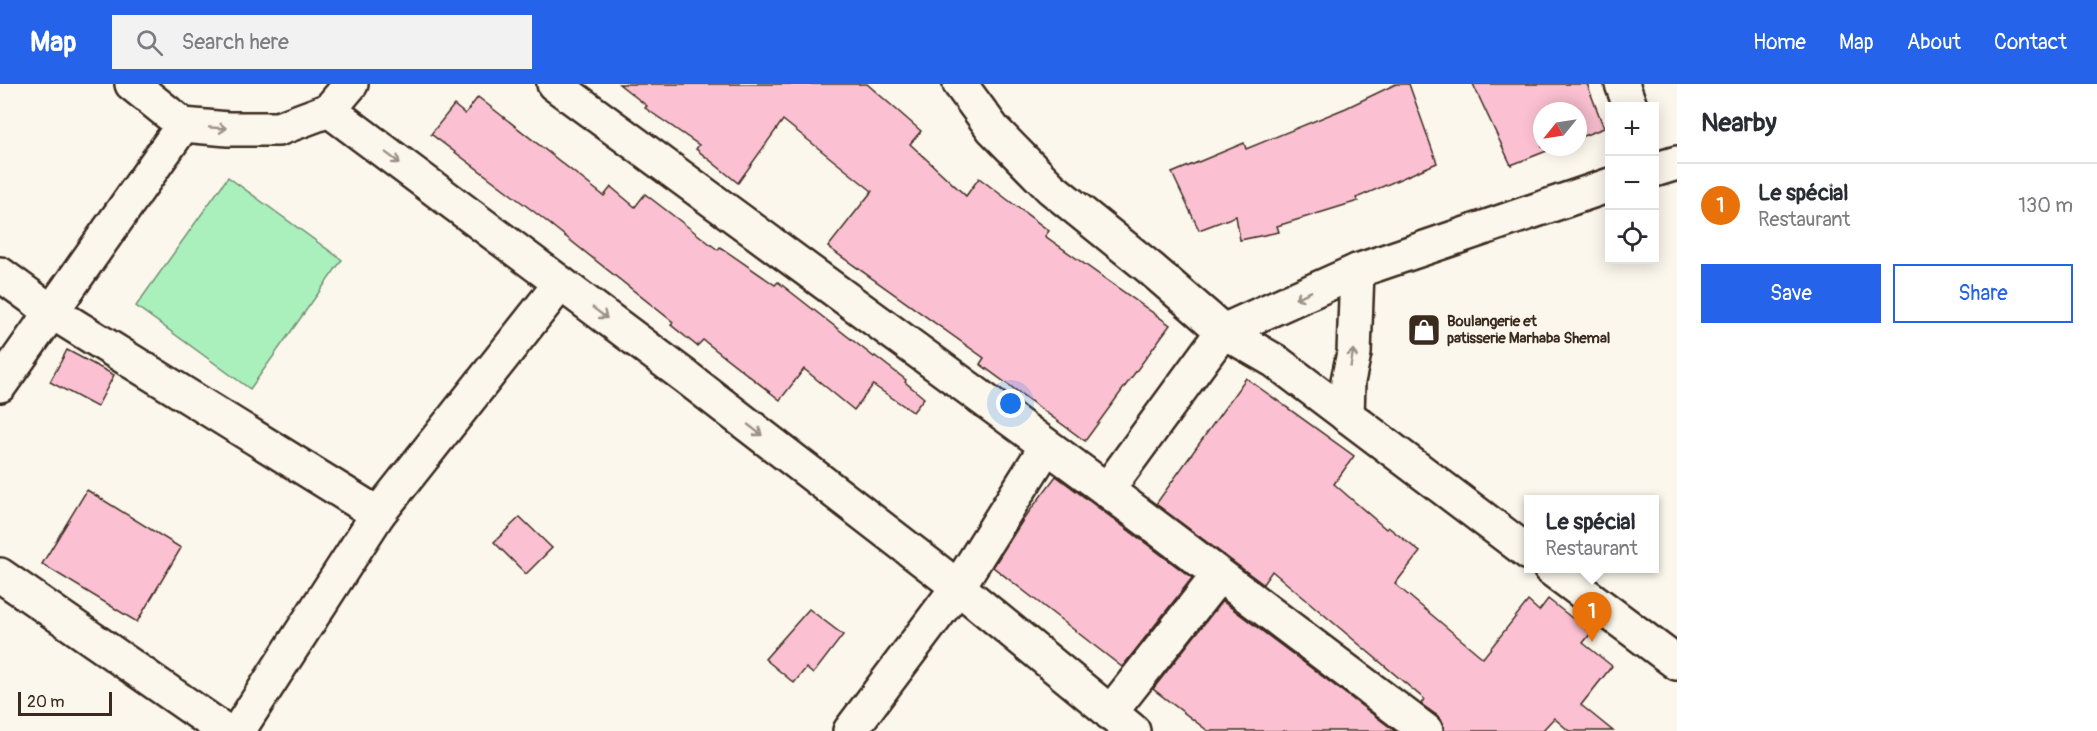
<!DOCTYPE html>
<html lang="en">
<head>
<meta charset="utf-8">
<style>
	:root { --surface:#fff; --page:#f2f2f3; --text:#2b2b33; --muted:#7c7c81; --line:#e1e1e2; --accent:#2563eb }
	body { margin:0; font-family:Pangolin,sans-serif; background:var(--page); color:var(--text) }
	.controls { position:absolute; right:18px; top:18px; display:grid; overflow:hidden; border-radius:0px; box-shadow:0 3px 15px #0003 }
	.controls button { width:54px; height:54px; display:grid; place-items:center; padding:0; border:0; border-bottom:2px solid var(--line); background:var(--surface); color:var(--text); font:30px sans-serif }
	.compass { position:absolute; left:1533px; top:18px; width:54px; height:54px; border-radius:50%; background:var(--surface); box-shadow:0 3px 15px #0003; rotate:240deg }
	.scale { position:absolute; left:18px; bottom:15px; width:94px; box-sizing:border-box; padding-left:6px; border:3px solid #3b2a1e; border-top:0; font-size:16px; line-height:21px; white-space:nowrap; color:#3b2a1e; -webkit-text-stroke:4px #fbf7ec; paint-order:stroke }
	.you { position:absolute; left:1011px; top:320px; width:21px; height:21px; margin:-15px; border:4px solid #fff; border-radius:50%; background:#1a73e8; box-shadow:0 0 0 9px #1a73e833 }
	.badge { display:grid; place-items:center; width:39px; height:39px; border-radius:50%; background:var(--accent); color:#fff; font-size:20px; font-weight:700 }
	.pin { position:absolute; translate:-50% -50px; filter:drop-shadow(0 2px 3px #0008) }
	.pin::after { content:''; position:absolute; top:32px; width:21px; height:18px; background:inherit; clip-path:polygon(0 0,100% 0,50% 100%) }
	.popup { position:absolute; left:1524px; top:411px; width:135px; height:78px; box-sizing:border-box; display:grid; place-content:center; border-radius:0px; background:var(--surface); filter:drop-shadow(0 2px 4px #0005); font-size:20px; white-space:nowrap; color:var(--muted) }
	.popup b { font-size:22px; color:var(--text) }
	.popup::after { content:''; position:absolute; left:50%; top:100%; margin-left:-12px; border:12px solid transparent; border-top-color:var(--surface) }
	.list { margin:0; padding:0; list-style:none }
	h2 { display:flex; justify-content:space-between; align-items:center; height:78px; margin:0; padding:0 24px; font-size:26px }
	h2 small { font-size:20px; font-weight:400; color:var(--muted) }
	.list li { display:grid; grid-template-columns:39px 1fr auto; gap:18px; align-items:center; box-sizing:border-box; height:84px; padding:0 24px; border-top:2px solid var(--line) }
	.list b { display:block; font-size:22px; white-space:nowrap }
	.list p { margin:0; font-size:20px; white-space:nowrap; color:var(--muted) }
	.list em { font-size:20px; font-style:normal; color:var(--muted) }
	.actions { display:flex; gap:12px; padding:18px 24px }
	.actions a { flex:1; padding:14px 0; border:2px solid var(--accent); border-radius:0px; text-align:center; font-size:21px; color:var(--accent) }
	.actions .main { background:var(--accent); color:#fff }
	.icon { flex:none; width:33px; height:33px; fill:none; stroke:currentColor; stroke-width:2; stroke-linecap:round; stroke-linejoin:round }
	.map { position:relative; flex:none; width:1677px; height:647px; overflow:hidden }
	header { display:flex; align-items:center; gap:36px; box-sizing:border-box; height:84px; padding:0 30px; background:var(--accent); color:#fff }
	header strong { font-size:28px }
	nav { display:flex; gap:33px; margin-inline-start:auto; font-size:21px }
	.search { width:420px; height:54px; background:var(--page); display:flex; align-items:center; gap:15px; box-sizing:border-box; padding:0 21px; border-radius:0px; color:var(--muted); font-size:22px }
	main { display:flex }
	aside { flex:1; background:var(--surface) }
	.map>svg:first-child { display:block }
</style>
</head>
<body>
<header>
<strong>Map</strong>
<div class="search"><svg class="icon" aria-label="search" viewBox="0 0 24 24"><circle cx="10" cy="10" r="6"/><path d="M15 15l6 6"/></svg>Search here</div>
<nav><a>Home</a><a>Map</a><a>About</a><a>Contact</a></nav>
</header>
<main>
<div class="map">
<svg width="1677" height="647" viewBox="0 0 1677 647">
	<rect width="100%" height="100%" fill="#fbf7ec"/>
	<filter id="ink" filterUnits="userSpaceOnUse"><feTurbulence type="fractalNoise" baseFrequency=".0167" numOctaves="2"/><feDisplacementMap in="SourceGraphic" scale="12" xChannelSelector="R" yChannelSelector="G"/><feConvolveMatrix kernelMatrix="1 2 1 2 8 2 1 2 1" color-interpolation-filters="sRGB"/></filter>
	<g filter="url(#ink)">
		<path fill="#aaf0bd" stroke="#728d6e" stroke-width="1.5" d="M 228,93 L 342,176 L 250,305 L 136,222 Z"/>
		<g fill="#fbc1d3" stroke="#3b2a1e" stroke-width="1.5">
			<path d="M 619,0 L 867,0 L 921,47 L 910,60 L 966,112 L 979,94 L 1049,147 L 1045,152 L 1170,241 L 1085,357 L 980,280 L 984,274 L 828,163 L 872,107 L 783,36 L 738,99 L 696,65 L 699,61 L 645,24 L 647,22 Z"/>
			<path d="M 1396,0 L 1409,0 L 1437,79 L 1356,114 L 1358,117 L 1277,142 L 1279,148 L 1240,156 L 1236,132 L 1199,146 L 1172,89 L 1244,59 L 1246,65 L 1346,24 Z"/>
			<path d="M 1473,0 L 1587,0 L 1604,44 L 1578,54 L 1578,27 L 1542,27 L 1542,63 L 1557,63 L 1511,81 Z"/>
			<path d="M 478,13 L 604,112 L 611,103 L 635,123 L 645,110 L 718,166 L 720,163 L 775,201 L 778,198 L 874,273 L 875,272 L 906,296 L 905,298 L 924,314 L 913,328 L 873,301 L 854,326 L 804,285 L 780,316 L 703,256 L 697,262 L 671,241 L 673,238 L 541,133 L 431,50 L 454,21 L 465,30 Z"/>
			<path d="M 67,266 L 114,291 L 97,323 L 50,298 Z"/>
			<path d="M 1246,294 L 1354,372 L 1334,400 L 1386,445 L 1388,443 L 1420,468 L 1395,500 L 1483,574 L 1528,517 L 1539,527 L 1548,515 L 1591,549 L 1583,559 L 1612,582 L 1581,621 L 1613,647 L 1569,647 L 1554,634 L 1542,647 L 1444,647 L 1443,639 L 1438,632 L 1421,620 L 1424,615 L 1272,487 L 1263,500 L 1156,420 Z"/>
			<path d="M 1056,392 L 1192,494 L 1122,583 L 993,483 L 1023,436 Z"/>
			<path d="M 87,406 L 181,464 L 137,538 L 42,480 Z"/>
			<path d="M 520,433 L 552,464 L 526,490 L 494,458 Z"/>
			<path d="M 1222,517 L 1395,647 L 1208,647 L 1153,605 Z"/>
			<path d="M 809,525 L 843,551 L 813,590 L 806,584 L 794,599 L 765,575 Z"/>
		</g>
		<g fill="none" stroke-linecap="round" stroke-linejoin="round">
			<g stroke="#3b2a1e" stroke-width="38">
				<g id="minor">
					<path d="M 132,0 L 183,41 L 228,45 L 278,45 L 329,26 L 686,293 L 958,503 L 1133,647"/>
					<path d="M 554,0 L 1107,406 L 1426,647"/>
					<path d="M 960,0 L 993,45 L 1051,104 L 1150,184 L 1223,247 L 1275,277 L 1529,469"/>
					<path d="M 1622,0 L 1630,22"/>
					<path d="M 329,26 L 351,0"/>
					<path d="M 1654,86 L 1677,79"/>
					<path d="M 0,190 L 52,228 L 378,430 L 560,200"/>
					<path d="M 0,301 L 183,41"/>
					<path d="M 1347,332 L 1348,297 L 1354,269 L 1357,187"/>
					<path d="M 1107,406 L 1223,247 L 1357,187 L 1610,101"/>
					<path d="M 1550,484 L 1677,579"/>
					<path d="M 0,491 L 225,647"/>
					<path d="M 1110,629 L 1218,492"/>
					<path d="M 238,647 L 378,430"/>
					<path d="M 850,647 L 958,503 L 1046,363"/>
				</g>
			</g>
			<use href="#minor" stroke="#fbf7ec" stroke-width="33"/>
		</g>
		<defs><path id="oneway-shaft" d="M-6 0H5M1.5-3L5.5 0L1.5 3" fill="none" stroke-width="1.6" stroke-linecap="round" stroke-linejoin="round" transform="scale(1.5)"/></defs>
		<g stroke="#9b9085">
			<use href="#oneway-shaft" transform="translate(218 44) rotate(4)"/>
			<use href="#oneway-shaft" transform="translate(393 74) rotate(37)"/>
			<use href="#oneway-shaft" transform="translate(1303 211) rotate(156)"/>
			<use href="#oneway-shaft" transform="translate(600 229) rotate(37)"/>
			<use href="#oneway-shaft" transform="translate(1352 274) rotate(-81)"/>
			<use href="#oneway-shaft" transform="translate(755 346) rotate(38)"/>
		</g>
	</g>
	<defs>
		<g id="shop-square" transform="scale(1.725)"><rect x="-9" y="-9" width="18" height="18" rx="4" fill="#3b2a1e" stroke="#fbf7ec"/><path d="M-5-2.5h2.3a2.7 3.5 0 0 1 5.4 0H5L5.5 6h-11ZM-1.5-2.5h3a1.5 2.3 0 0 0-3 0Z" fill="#fff"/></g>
	</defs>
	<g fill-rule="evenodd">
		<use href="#shop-square" x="1424" y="246"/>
	</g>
	<g text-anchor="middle" stroke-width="4.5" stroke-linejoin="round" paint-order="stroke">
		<g font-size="15" font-weight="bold" fill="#3b2a1e" stroke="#fbf7ec" text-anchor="start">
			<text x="1447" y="242">Boulangerie et<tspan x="1447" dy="17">patisserie Marhaba Shemal</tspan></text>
		</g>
	</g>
</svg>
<div class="controls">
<button>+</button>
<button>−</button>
<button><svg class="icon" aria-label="locate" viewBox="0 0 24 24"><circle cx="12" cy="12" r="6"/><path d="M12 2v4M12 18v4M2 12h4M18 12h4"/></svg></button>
</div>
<svg class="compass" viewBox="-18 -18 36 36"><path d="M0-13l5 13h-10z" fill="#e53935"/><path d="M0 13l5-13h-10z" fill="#7c7c81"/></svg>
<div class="scale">20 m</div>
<div class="you"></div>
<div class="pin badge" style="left:1592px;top:558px;background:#e8710a">1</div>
<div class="popup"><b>Le spécial</b>Restaurant</div>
</div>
<aside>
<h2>Nearby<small></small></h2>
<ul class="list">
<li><span class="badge" style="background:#e8710a">1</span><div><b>Le spécial</b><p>Restaurant</p></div><em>130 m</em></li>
</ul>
<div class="actions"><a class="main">Save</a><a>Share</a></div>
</aside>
</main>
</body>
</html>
